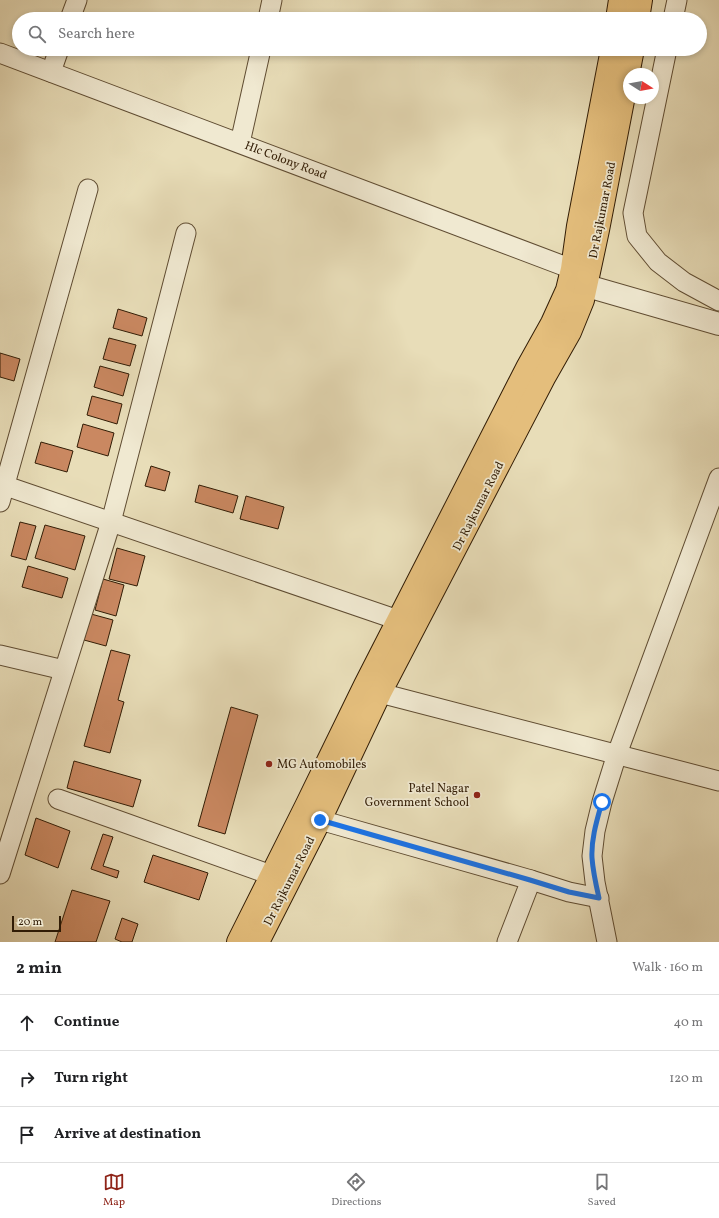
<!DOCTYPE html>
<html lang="en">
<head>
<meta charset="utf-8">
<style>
	:root { --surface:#fff; --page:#f2f2f2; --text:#202124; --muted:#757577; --line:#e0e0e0; --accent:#8f2418 }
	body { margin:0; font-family:Vollkorn,serif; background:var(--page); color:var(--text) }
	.compass { position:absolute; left:623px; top:68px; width:36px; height:36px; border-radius:50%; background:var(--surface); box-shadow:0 2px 6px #0003; rotate:101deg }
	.scale { position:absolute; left:12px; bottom:10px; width:49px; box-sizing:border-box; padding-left:4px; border:2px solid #311c05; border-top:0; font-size:11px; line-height:14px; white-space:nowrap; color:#311c05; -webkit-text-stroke:3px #f0e9d1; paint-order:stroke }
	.stop { position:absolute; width:12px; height:12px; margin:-9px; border:3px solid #1a73e8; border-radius:50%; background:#fff }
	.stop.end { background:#1a73e8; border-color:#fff; box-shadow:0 1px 4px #0008 }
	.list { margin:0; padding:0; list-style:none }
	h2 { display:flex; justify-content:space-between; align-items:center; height:52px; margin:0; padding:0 16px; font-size:17px }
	h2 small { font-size:13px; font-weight:400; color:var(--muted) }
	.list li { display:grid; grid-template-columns:26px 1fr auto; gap:12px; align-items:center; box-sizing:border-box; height:56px; padding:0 16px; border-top:1px solid var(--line) }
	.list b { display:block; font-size:15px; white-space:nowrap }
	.list em { font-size:13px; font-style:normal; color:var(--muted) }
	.icon { flex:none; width:22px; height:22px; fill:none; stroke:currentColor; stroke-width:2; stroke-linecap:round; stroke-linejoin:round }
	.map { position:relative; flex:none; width:719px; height:942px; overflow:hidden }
	.search { position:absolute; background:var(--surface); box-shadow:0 2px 6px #0003; left:12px; right:12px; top:12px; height:44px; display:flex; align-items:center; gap:10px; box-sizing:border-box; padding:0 14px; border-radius:22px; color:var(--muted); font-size:15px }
	.sheet { height:220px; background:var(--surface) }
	nav { display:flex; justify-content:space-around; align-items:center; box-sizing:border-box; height:56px; border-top:1px solid var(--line); background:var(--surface); font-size:11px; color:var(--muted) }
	nav a { display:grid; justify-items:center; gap:2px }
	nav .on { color:var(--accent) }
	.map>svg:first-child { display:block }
</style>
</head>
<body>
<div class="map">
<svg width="719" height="942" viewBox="0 0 719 942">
	<rect width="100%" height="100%" fill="#e8ddb8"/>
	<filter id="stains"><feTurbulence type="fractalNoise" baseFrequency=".005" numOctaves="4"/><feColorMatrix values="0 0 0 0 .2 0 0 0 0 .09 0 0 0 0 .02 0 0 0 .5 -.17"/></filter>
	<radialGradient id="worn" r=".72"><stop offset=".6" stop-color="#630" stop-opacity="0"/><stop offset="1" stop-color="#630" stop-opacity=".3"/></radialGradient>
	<g fill="#ca8861" stroke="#311c05">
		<path d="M 118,309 L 147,318 L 142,336 L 113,328 Z"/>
		<path d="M 109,338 L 136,345 L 130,366 L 103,359 Z"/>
		<path d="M 0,353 L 20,359 L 14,381 L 0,377 Z"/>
		<path d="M 100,366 L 129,374 L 123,396 L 94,387 Z"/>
		<path d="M 92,396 L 122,404 L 117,424 L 87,415 Z"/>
		<path d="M 83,424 L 114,433 L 108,456 L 77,447 Z"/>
		<path d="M 41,442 L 73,451 L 67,472 L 35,463 Z"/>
		<path d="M 151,466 L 170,472 L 165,491 L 145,486 Z"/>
		<path d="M 199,485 L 238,496 L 233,513 L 195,502 Z"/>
		<path d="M 246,496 L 284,507 L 278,529 L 240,519 Z"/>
		<path d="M 20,522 L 36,526 L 26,560 L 11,556 Z"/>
		<path d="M 45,525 L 85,536 L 75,570 L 35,558 Z"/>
		<path d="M 117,548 L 145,556 L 137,586 L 109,579 Z"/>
		<path d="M 28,566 L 68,578 L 62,598 L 22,587 Z"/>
		<path d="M 103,579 L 124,585 L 116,616 L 95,610 Z"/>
		<path d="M 91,614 L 113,620 L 106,646 L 84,640 Z"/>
		<path d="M 111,650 L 130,655 L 118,700 L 124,702 L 110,753 L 84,746 Z"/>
		<path d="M 231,707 L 258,715 L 225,834 L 198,826 Z"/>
		<path d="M 74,761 L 141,780 L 133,807 L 67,788 Z"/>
		<path d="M 36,818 L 70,831 L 58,868 L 25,855 Z"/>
		<path d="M 103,834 L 113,837 L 103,866 L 119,871 L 117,878 L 91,869 Z"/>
		<path d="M 153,855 L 208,873 L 199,900 L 144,882 Z"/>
		<path d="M 72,890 L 110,901 L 96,942 L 55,942 Z"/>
		<path d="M 122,918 L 138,924 L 132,942 L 122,942 L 115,939 Z"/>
	</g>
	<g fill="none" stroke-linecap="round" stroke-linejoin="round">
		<g stroke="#5f4c32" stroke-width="21">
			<g id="minor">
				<path d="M 70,19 L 77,0"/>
				<path d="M 268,19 L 272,0"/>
				<path d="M 673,19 L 677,0"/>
				<path d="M 667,49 L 633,213 L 637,236 L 658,262 L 684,282 L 719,301"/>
				<path d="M 0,53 L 572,269"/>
				<path d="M 51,72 L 59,49"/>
				<path d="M 240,143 L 261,49"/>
				<path d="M 0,484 L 398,620"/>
				<path d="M 0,502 L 88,189"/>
				<path d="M 0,655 L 64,670"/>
				<path d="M 367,686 L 380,693 L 719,781"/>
				<path d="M 58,799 L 271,875"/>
				<path d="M 320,820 L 531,880 L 569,892 L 599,898"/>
				<path d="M 0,874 L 111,522 L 186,233"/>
				<path d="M 507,942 L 531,880"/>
				<path d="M 607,942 L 595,882 L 592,856 L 595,831 L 602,802 L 617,754 L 719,478"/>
			</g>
		</g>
		<g stroke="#5f4c32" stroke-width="24">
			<path id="tertiary" d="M 587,286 L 719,324"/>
		</g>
		<g stroke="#311c05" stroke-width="24">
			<g id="trunk">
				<path d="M 617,19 L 620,0"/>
				<path d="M 638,19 L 641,0"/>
				<path d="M 238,942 L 306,806 L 365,685 L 528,366 L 552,323 L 567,290 L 572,269 L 578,226 L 612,49"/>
				<path d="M 258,942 L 320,820 L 380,693 L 545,376 L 570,332 L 583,300 L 598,230 L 633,49"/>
			</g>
		</g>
		<use href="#minor" stroke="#f0e9d1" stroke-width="19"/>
		<use href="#tertiary" stroke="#f0e9d1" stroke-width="22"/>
		<use href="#trunk" stroke="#e4be7c" stroke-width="22"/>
	</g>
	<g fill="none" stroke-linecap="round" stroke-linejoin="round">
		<path stroke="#1a73e8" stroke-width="5" d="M 320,820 L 530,880 L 569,892 L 599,898 C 596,885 593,872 592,858 C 591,839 597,820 602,802"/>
	</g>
	<g fill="#8f2418" stroke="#f0e9d1" stroke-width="1.5">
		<circle cx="269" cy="764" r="4"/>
		<circle cx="477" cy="795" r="4"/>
	</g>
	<g text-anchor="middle" stroke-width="3.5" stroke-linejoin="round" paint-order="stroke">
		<g font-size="12" fill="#311c05" stroke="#f0e9d1">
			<text transform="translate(286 160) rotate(21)" y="4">Hlc Colony Road</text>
			<text transform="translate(602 210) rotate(-79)" y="4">Dr Rajkumar Road</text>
			<text transform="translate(478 506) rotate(-63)" y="4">Dr Rajkumar Road</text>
			<text transform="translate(289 881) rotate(-63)" y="4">Dr Rajkumar Road</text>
		</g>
		<g font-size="12" fill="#311c05" stroke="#f0e9d1" text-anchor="start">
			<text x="277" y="768">MG Automobiles</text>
			<text x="469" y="792" text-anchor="end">Patel Nagar<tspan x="469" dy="14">Government School</tspan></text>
		</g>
	</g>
	<rect width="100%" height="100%" filter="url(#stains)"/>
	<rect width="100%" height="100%" fill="url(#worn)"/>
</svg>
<svg class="compass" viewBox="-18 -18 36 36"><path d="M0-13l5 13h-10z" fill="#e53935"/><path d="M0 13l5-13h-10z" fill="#757577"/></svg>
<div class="scale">20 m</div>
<div class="stop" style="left:602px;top:802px"></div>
<div class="stop end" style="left:320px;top:820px"></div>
<div class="search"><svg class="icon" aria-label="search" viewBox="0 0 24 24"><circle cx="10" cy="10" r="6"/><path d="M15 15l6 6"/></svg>Search here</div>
</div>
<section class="sheet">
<h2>2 min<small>Walk · 160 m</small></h2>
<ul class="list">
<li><svg class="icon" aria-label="ahead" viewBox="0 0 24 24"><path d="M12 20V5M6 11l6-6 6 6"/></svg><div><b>Continue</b></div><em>40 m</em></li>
<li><svg class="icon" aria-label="right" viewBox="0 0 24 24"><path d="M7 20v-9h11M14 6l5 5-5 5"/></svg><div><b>Turn right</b></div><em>120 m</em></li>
<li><svg class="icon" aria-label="arrive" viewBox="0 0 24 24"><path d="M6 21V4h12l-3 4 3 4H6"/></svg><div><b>Arrive at destination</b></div></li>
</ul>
</section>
<nav>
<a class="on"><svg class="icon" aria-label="map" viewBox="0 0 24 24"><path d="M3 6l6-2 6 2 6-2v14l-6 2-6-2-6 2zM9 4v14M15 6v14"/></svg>Map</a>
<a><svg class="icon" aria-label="directions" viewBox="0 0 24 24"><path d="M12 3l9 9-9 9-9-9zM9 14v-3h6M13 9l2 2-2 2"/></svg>Directions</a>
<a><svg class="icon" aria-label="saved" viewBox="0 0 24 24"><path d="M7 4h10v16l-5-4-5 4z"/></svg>Saved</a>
</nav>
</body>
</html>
